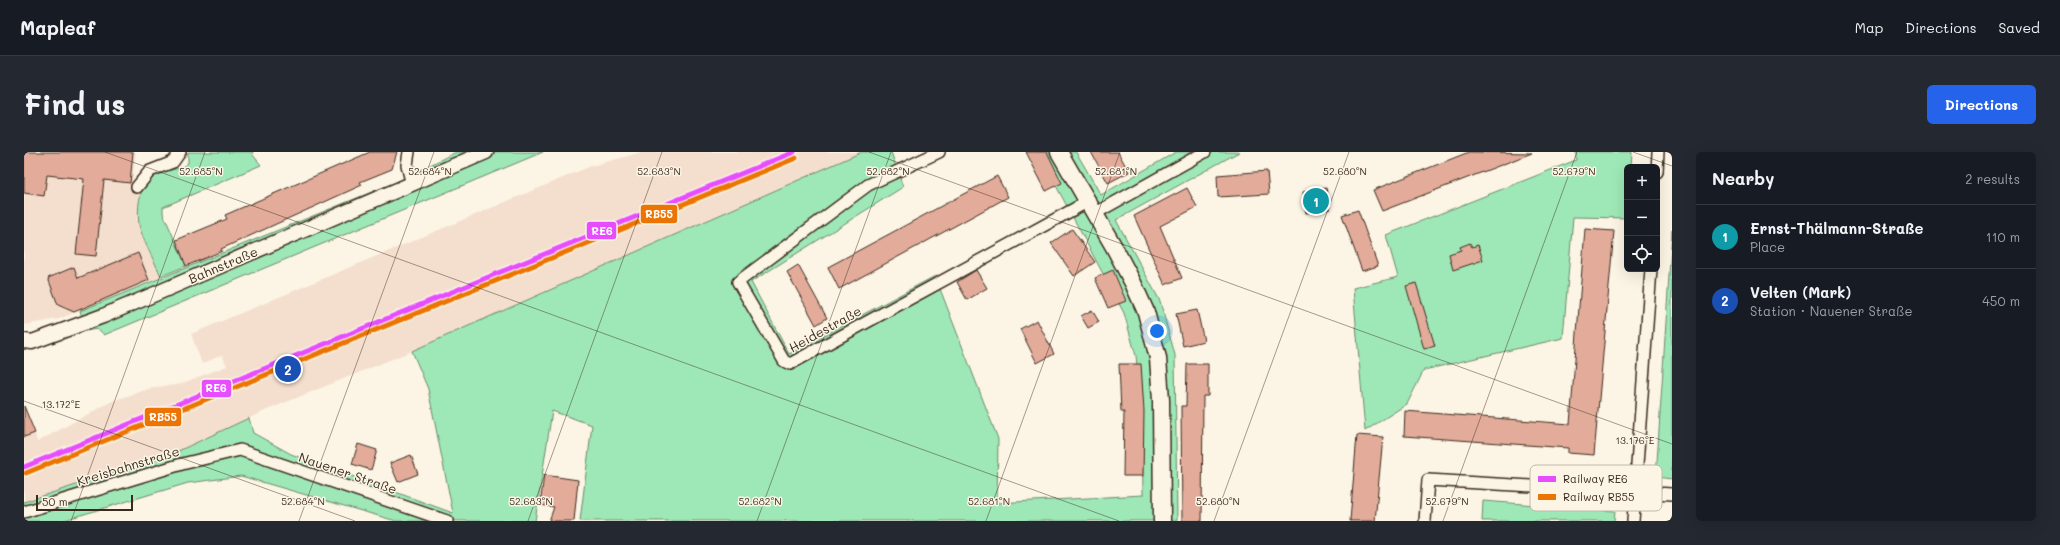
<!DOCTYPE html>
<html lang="en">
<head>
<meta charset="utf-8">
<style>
	:root { --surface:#171b24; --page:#242831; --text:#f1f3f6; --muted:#9ea1a6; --line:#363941; --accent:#2563eb }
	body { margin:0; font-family:Mali,sans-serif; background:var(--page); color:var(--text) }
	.controls { position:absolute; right:12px; top:12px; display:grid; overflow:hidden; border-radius:6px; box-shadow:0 4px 16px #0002 }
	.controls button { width:36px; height:36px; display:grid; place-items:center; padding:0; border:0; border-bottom:1px solid var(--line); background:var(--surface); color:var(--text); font:20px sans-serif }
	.scale { position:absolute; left:12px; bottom:10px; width:97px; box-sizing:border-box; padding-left:4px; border:2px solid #3b2a1e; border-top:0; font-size:11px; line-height:14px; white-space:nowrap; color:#3b2a1e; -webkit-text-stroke:3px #fcf5e5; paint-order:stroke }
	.you { position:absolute; left:1133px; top:179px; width:14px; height:14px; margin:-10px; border:3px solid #fff; border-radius:50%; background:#1a73e8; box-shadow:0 0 0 6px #1a73e833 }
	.badge { display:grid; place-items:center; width:26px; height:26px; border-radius:50%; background:var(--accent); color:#fff; font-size:13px; font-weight:700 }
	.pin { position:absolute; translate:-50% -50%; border:2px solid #fff; box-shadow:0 1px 4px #0006 }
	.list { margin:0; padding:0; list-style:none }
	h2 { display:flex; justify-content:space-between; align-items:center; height:52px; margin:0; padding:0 16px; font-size:17px }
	h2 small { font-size:13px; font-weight:400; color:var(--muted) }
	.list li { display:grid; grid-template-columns:26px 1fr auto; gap:12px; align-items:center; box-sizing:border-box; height:64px; padding:0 16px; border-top:1px solid var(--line) }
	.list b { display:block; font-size:15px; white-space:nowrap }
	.list p { margin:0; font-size:13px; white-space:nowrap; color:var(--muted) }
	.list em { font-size:13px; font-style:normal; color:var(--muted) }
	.icon { flex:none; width:22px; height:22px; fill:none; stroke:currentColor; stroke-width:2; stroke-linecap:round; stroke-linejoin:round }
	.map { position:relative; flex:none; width:1648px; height:369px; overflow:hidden; border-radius:6px }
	header { display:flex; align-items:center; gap:24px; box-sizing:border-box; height:56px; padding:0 20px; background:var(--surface); border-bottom:1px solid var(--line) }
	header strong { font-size:19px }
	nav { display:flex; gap:22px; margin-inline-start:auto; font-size:14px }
	.intro { display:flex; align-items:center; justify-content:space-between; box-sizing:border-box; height:96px; padding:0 24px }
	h1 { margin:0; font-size:28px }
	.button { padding:10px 18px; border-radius:6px; background:var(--accent); color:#fff; font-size:14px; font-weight:700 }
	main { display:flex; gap:24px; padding:0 24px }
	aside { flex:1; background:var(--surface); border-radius:6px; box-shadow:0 4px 16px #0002 }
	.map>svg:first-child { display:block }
</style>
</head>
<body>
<header>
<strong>Mapleaf</strong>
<nav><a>Map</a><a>Directions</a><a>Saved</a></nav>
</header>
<div class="intro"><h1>Find us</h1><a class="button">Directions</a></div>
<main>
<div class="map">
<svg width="1648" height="369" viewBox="0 0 1648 369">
	<rect width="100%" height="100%" fill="#fcf5e5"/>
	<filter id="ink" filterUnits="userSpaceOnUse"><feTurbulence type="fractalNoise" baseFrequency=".025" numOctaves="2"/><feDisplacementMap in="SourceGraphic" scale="8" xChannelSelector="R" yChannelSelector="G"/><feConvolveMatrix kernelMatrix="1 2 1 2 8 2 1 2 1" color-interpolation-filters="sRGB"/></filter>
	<g filter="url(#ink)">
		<g fill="#f4dfce">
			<path d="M 0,0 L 112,0 L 108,32 L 116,42 L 115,72 L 137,125 L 35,167 L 0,173 Z"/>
			<path d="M 618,0 L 838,0 L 388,199 L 243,258 L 150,301 L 0,350 L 0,256 L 11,281 L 13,290 L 88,249 L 130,235 L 153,233 L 203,214 L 198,203 L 178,212 L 167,182 L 567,14 Z"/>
		</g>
		<g fill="#9ee8b7" stroke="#6c896a">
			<path d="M 164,0 L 229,0 L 228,2 L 237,13 L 139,55 L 139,61 L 162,114 L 137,124 C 131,110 117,85 115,72 C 113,55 115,30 132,22 C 143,17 155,19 164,11 Z"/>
			<path d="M 432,0 L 519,0 L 80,183 C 75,176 71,177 63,179 L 56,159 L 372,30 Z"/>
			<path d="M 838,0 L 867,0 L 879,35 L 727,130 L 765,202 L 911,124 L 974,287 L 973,351 L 1119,343 L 1118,261 L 1112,204 L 1100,161 L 1014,0 L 1052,0 L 1077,43 L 1152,0 L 1215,0 L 1092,68 L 1136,149 L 1151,203 L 1153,369 L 556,369 L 568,273 L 528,259 L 511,369 L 372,369 L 217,324 L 164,331 L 37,369 L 0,369 L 0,350 L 150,301 L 225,266 L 229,281 L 267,302 L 429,361 L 404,237 L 388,199 Z"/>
			<path d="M 1552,0 L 1608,0 L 1607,15 L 1603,15 L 1603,66 L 1549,65 L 1539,186 L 1400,218 L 1383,252 L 1341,279 L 1329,136 L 1374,125 L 1362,83 L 1552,8 Z"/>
			<path d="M 1648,77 L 1648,327 L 1632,325 Z"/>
			<path d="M 1459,349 L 1591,359 L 1590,369 L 1458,369 Z"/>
		</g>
		<g fill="#e3ac9a" stroke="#3b2a1e">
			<path d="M 0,0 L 109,0 L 106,31 L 80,28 L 72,104 L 52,102 L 60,27 L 23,23 L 20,44 L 0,41 Z"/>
			<path d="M 346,0 L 373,0 L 368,17 L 336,30 L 338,33 L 197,97 L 198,99 L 162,114 L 152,88 L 203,67 L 201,63 Z"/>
			<path d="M 1002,0 L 1023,0 L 1038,31 L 1022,39 Z"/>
			<path d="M 1067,0 L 1094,0 L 1105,20 L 1084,31 Z"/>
			<path d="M 1445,0 L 1508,1 L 1358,59 L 1349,38 Z"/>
			<path d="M 1243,19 L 1245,42 L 1194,45 L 1193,23 Z"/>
			<path d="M 973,24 L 984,45 L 815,137 L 804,115 Z"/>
			<path d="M 1163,36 L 1173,55 L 1136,74 L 1158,126 L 1141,133 L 1110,64 Z"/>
			<path d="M 1302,36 L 1306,57 L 1282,61 L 1279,40 Z"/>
			<path d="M 1334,58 L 1354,114 L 1338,119 L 1318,63 Z"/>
			<path d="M 1048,77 L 1071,110 L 1050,124 L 1027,91 Z"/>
			<path d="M 1561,77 L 1590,79 L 1570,303 L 1544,301 L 1544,296 L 1380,284 L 1381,259 L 1546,272 Z"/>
			<path d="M 1446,91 L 1448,95 L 1454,93 L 1459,108 L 1429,118 L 1425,102 L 1437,98 L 1436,95 Z"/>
			<path d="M 114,101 L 125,128 L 50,160 L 34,153 L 24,126 L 50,115 L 54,126 Z"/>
			<path d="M 774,113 L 803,166 L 792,173 L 763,120 Z"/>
			<path d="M 952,118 L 963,136 L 943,148 L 933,130 Z"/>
			<path d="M 1089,118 L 1102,149 L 1084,156 L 1071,126 Z"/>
			<path d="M 1392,131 L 1411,194 L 1400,197 L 1382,134 Z"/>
			<path d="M 1068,158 L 1075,170 L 1064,176 L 1057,164 Z"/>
			<path d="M 1173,158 L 1180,189 L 1159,194 L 1152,162 Z"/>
			<path d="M 1013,168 L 1030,202 L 1013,211 L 996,177 Z"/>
			<path d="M 1095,212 L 1117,212 L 1120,259 L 1119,324 L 1099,324 L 1100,260 L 1097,260 Z"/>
			<path d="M 1163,212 L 1184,212 L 1184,244 L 1179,244 L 1178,369 L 1158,369 L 1157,254 L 1162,254 Z"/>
			<path d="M 0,254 L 11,281 L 0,285 Z"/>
			<path d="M 1333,283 L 1359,285 L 1351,369 L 1326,369 Z"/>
			<path d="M 334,292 L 353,298 L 347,318 L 328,312 Z"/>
			<path d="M 387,303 L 394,322 L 374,330 L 366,311 Z"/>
			<path d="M 520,323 L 554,328 L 550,369 L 525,369 L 530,355 L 516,353 Z"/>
		</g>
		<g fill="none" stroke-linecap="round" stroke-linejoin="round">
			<g stroke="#3b2a1e" stroke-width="14">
				<g id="minor">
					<path d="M 385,0 L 383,13 L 388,33"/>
					<path d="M 915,0 L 844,33 L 714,130 L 760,209 L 766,212 L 1063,50"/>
					<path d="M 1633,20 L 1634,0"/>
					<path d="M 113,35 L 126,19 L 149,10 L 156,0"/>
					<path d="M 1070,62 L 1181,0"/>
					<path d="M 0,360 L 158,312 L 216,298 L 423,369"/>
					<path d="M 1401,369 L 1404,328 L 1648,342"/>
					<path d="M 1609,369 L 1627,117"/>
				</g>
			</g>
			<g stroke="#3b2a1e" stroke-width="17">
				<path id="tertiary" d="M 0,189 L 8,190 L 79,164 L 138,139 L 462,0"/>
			</g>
			<g stroke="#3b2a1e" stroke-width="19">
				<path id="secondary" d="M 1035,0 L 1090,95 L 1109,131 L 1122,160 L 1134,206 L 1137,248 L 1138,369"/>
			</g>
			<use href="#minor" stroke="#fcf5e5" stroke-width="11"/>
			<use href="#tertiary" stroke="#fcf5e5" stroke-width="14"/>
			<use href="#secondary" stroke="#fcf5e5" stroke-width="16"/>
			<g stroke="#fcf5e5" stroke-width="8">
				<path id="rail-1" d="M 0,315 L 770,0"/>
			</g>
			<g stroke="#fcf5e5" stroke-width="8">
				<path id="rail-2" d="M 2,321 L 772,6"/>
			</g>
			<use href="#rail-1" stroke="#e64dff" stroke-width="5"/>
			<use href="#rail-2" stroke="#eb7405" stroke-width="5"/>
		</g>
	</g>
	<path fill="none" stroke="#3b2a1e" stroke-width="1" stroke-opacity="0.45" d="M 81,0 L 1095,369M 845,0 L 1648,292M 1609,0 L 1648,14M 0,249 L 331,369M 47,369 L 181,0M 275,369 L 410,0M 504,369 L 638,0M 733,369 L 867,0M 962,369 L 1096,0M 1190,369 L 1325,0M 1419,369 L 1553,0"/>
	<g text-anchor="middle" stroke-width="3" stroke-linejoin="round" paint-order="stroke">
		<g font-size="13" fill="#3b2a1e" stroke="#fcf5e5">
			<text transform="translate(199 113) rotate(-23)" y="5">Bahnstraße</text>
			<text transform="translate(801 177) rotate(-29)" y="5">Heidestraße</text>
			<text transform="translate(104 314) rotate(-17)" y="5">Kreisbahnstraße</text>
			<text transform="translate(324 321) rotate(19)" y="5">Nauener Straße</text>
		</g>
	</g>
	<rect x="1506" y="313" width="132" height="46" rx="6" fill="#fcf5e5" stroke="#c2b8a9" stroke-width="1"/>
	<rect x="1514" y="324" width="18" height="6" fill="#e64dff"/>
	<rect x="1514" y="342" width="18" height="6" fill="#eb7405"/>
	<g font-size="11" fill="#3b2a1e">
		<text x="1539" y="331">Railway RE6</text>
		<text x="1539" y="349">Railway RB55</text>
	</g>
	<g font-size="10" text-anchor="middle" fill="#3b2a1e" stroke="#fcf5e5" stroke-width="3" stroke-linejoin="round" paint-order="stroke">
		<text x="177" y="23">52.685°N</text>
		<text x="406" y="23">52.684°N</text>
		<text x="635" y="23">52.683°N</text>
		<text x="864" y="23">52.682°N</text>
		<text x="1092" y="23">52.681°N</text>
		<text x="1321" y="23">52.680°N</text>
		<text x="1550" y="23">52.679°N</text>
		<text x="37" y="256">13.172°E</text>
		<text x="1611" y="292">13.176°E</text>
		<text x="279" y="353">52.684°N</text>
		<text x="507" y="353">52.683°N</text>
		<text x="736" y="353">52.682°N</text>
		<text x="965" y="353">52.681°N</text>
		<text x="1194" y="353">52.680°N</text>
		<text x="1423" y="353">52.679°N</text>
	</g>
	<g stroke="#fcf5e5" stroke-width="1.5">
		<rect x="616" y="52" width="38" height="20" rx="4" fill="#eb7405"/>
		<rect x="562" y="69" width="31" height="19" rx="4" fill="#e64dff"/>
		<rect x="177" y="227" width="31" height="19" rx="4" fill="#e64dff"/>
		<rect x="120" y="255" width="38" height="20" rx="4" fill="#eb7405"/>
	</g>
	<g font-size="11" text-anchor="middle" font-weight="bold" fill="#fff">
		<text x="635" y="66">RB55</text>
		<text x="578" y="83">RE6</text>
		<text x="192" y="240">RE6</text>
		<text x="139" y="269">RB55</text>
	</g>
</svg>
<div class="controls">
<button>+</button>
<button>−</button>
<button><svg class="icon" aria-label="locate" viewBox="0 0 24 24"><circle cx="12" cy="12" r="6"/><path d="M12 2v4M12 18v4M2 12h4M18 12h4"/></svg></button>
</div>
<div class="scale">50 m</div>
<div class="you"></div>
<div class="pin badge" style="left:1292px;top:49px;background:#0f9aa8">1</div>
<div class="pin badge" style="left:264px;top:217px;background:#1a4fb4">2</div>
</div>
<aside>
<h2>Nearby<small>2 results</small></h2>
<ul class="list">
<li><span class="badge" style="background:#0f9aa8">1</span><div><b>Ernst-Thälmann-Straße</b><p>Place</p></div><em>110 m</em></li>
<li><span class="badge" style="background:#1a4fb4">2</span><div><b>Velten (Mark)</b><p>Station · Nauener Straße</p></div><em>450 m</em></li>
</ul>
</aside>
</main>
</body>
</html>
